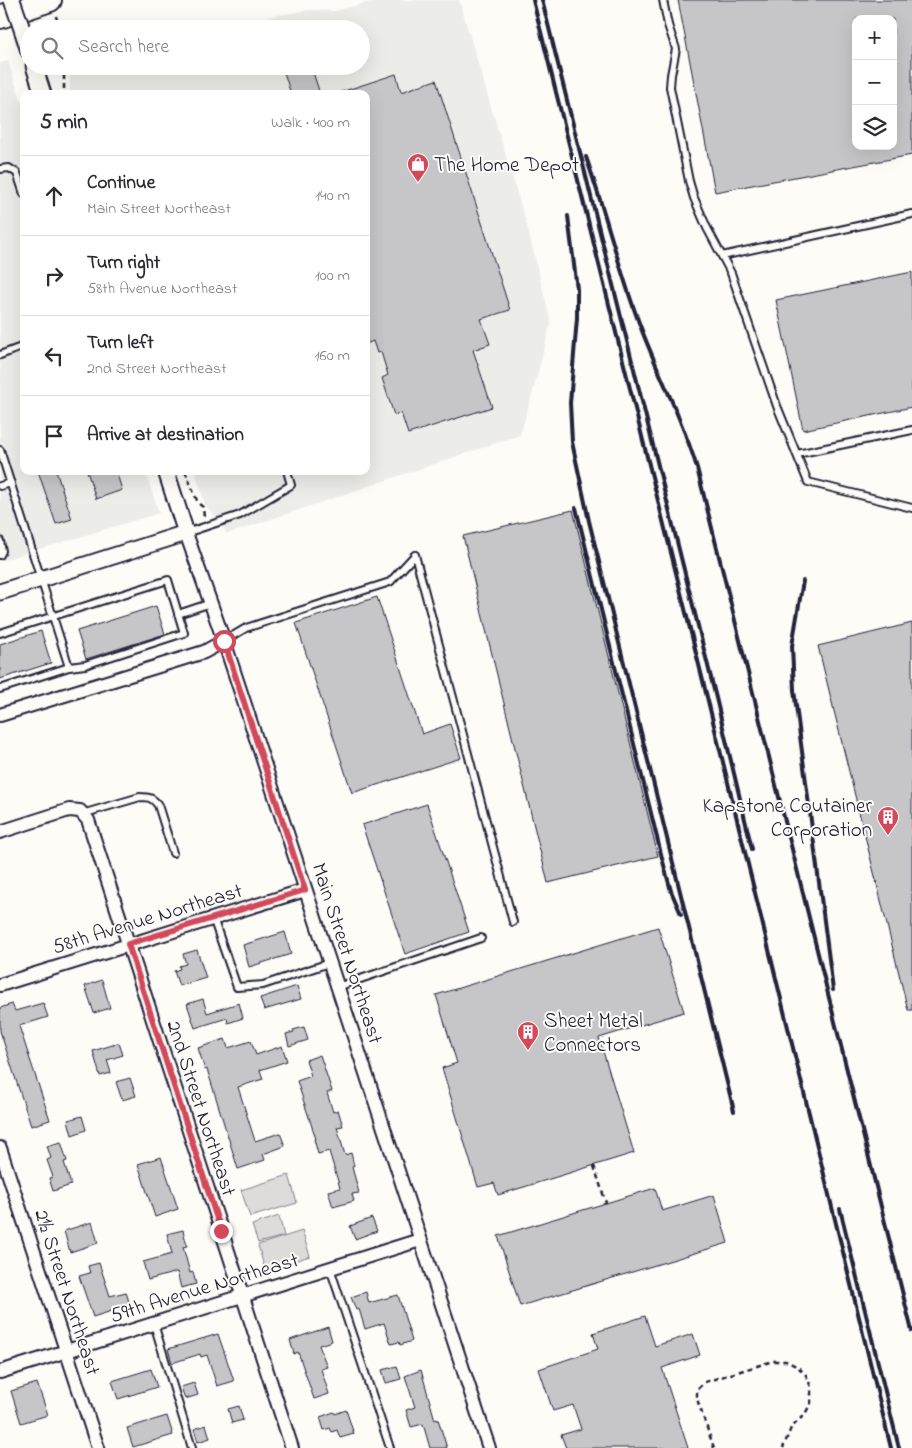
<!DOCTYPE html>
<html lang="en">
<head>
<meta charset="utf-8">
<style>
	:root { --surface:#fff; --page:#f7f7f7; --text:#2b2b33; --muted:#7c7c81; --line:#e1e1e2 }
	body { margin:0; font-family:"Indie Flower",sans-serif; background:var(--page); color:var(--text) }
	.controls { position:absolute; right:15px; top:15px; display:grid; overflow:hidden; border-radius:10px; box-shadow:0 5px 20px #0002 }
	.controls button { width:45px; height:45px; display:grid; place-items:center; padding:0; border:0; border-bottom:1px solid var(--line); background:var(--surface); color:var(--text); font:25px sans-serif }
	.stop { position:absolute; width:15px; height:15px; margin:-11px; border:4px solid #d1495b; border-radius:50%; background:#fff }
	.stop.end { background:#d1495b; border-color:#fff; box-shadow:0 1px 5px #0008 }
	.list { margin:0; padding:0; list-style:none }
	h2 { display:flex; justify-content:space-between; align-items:center; height:65px; margin:0; padding:0 20px; font-size:21px }
	h2 small { font-size:16px; font-weight:400; color:var(--muted) }
	.list li { display:grid; grid-template-columns:32px 1fr auto; gap:15px; align-items:center; box-sizing:border-box; height:80px; padding:0 20px; border-top:1px solid var(--line) }
	.list b { display:block; font-size:19px; white-space:nowrap }
	.list p { margin:0; font-size:16px; white-space:nowrap; color:var(--muted) }
	.list em { font-size:16px; font-style:normal; color:var(--muted) }
	.icon { flex:none; width:28px; height:28px; fill:none; stroke:currentColor; stroke-width:2; stroke-linecap:round; stroke-linejoin:round }
	.map { position:relative; flex:none; width:912px; height:1448px; overflow:hidden }
	.search { position:absolute; background:var(--surface); box-shadow:0 5px 20px #0002; left:20px; top:20px; width:350px; height:55px; display:flex; align-items:center; gap:12px; box-sizing:border-box; padding:0 18px; border-radius:28px; color:var(--muted); font-size:19px }
	.panel { position:absolute; background:var(--surface); box-shadow:0 5px 20px #0002; left:20px; top:90px; width:350px; height:385px; border-radius:10px }
	.map>svg:first-child { display:block }
</style>
</head>
<body>
<div class="map">
<svg width="912" height="1448" viewBox="0 0 912 1448">
	<rect width="100%" height="100%" fill="#fdfcf7"/>
	<filter id="ink" filterUnits="userSpaceOnUse"><feTurbulence type="fractalNoise" baseFrequency=".02" numOctaves="2"/><feDisplacementMap in="SourceGraphic" scale="10" xChannelSelector="R" yChannelSelector="G"/><feConvolveMatrix kernelMatrix="1 2 1 2 8 2 1 2 1" color-interpolation-filters="sRGB"/></filter>
	<g filter="url(#ink)">
		<g fill="#ecece9">
			<path d="M 379,0 L 459,0 L 527,226 L 551,323 L 531,398 L 520,435 L 227,534 L 205,504 L 195,471 L 366,471 L 366,94 L 70,94 L 70,75 L 95,66 L 361,66 L 361,29 L 204,29 L 213,26 L 309,10 L 334,11 Z"/>
			<path d="M 8,61 L 24,109 L 24,471 L 145,471 L 159,513 L 0,561 L 0,63 Z"/>
		</g>
		<g fill="#dddcdb" stroke="#807f8b">
			<path d="M 289,1175 L 297,1203 L 250,1217 L 241,1190 Z"/>
			<path d="M 279,1216 L 284,1236 L 258,1243 L 252,1225 Z"/>
			<path d="M 302,1231 L 310,1256 L 265,1270 L 258,1245 Z"/>
		</g>
		<g fill="#c6c6c8" stroke="#22223b" fill-rule="evenodd">
			<path d="M 678,0 L 912,0 L 912,155 L 715,192 ZM 856,19 L 893,19 L 893,146 L 856,146 Z"/>
			<path d="M 282,66 L 311,66 L 320,94 L 291,94 Z"/>
			<path d="M 396,74 L 401,92 L 436,80 L 510,310 L 481,319 L 490,344 L 473,350 L 492,407 L 408,434 L 401,413 L 394,415 L 382,378 L 388,375 L 381,352 L 377,353 L 373,341 L 366,344 L 366,94 L 341,94 L 341,92 Z"/>
			<path d="M 912,272 L 912,407 L 803,430 L 776,300 Z"/>
			<path d="M 38,471 L 56,471 L 72,519 L 56,524 Z"/>
			<path d="M 87,471 L 116,471 L 122,490 L 96,499 Z"/>
			<path d="M 573,510 L 658,856 L 548,883 L 463,536 Z"/>
			<path d="M 377,597 L 422,734 L 450,724 L 461,758 L 352,793 L 296,623 Z"/>
			<path d="M 156,606 L 165,634 L 86,659 L 77,631 Z"/>
			<path d="M 912,623 L 912,1010 L 908,1010 L 818,646 Z"/>
			<path d="M 41,631 L 51,663 L 0,679 L 0,644 Z"/>
			<path d="M 427,804 L 469,932 L 405,954 L 362,825 Z"/>
			<path d="M 658,927 L 684,1012 L 599,1038 L 634,1153 L 498,1195 L 494,1183 L 478,1187 L 442,1068 L 457,1063 L 436,995 Z"/>
			<path d="M 285,932 L 291,954 L 249,967 L 243,945 Z"/>
			<path d="M 197,950 L 206,978 L 179,986 L 174,971 L 180,969 L 179,966 L 186,964 L 183,954 Z"/>
			<path d="M 102,980 L 110,1008 L 94,1013 L 85,986 Z"/>
			<path d="M 297,986 L 301,999 L 264,1010 L 260,998 Z"/>
			<path d="M 203,999 L 207,1013 L 239,1003 L 243,1018 L 228,1023 L 227,1018 L 195,1028 L 187,1004 Z"/>
			<path d="M 43,1003 L 48,1017 L 19,1026 L 50,1120 L 31,1126 L 0,1031 L 0,1008 L 12,1004 L 15,1011 Z"/>
			<path d="M 304,1027 L 308,1040 L 289,1046 L 286,1034 L 294,1032 L 293,1030 Z"/>
			<path d="M 225,1039 L 228,1048 L 251,1041 L 256,1055 L 282,1046 L 287,1061 L 260,1070 L 263,1079 L 238,1087 L 255,1141 L 280,1133 L 285,1146 L 263,1154 L 265,1160 L 238,1169 L 207,1069 L 205,1070 L 198,1048 Z"/>
			<path d="M 119,1043 L 123,1055 L 107,1060 L 111,1073 L 100,1076 L 93,1051 Z"/>
			<path d="M 320,1055 L 332,1091 L 327,1093 L 333,1112 L 338,1110 L 343,1126 L 337,1127 L 345,1155 L 351,1153 L 354,1166 L 352,1167 L 359,1193 L 352,1194 L 354,1201 L 333,1207 L 328,1191 L 340,1188 L 329,1151 L 318,1154 L 314,1139 L 316,1139 L 297,1081 L 311,1076 L 306,1060 Z"/>
			<path d="M 130,1078 L 136,1096 L 122,1100 L 116,1082 Z"/>
			<path d="M 82,1116 L 86,1130 L 72,1135 L 68,1120 Z"/>
			<path d="M 61,1142 L 67,1161 L 64,1162 L 71,1185 L 53,1191 L 49,1178 L 53,1177 L 47,1160 L 51,1158 L 47,1146 Z"/>
			<path d="M 161,1157 L 178,1209 L 155,1217 L 138,1164 Z"/>
			<path d="M 655,1188 L 662,1211 L 714,1195 L 728,1243 L 520,1306 L 498,1236 Z"/>
			<path d="M 372,1218 L 377,1231 L 355,1239 L 350,1226 Z"/>
			<path d="M 92,1222 L 98,1243 L 70,1252 L 64,1231 Z"/>
			<path d="M 183,1230 L 187,1246 L 183,1247 L 190,1273 L 193,1272 L 196,1284 L 181,1288 L 177,1272 L 148,1280 L 143,1262 L 172,1254 L 167,1234 Z"/>
			<path d="M 99,1263 L 110,1296 L 126,1292 L 130,1305 L 93,1317 L 79,1276 L 90,1273 L 88,1266 Z"/>
			<path d="M 366,1292 L 369,1303 L 398,1295 L 412,1341 L 400,1345 L 399,1342 L 391,1344 L 384,1323 L 365,1329 L 359,1309 L 356,1310 L 351,1297 Z"/>
			<path d="M 645,1316 L 655,1346 L 693,1334 L 700,1355 L 662,1368 L 688,1448 L 566,1448 L 561,1435 L 581,1429 L 573,1405 L 553,1411 L 539,1369 L 598,1349 L 593,1333 Z"/>
			<path d="M 328,1327 L 332,1341 L 319,1345 L 327,1367 L 321,1369 L 329,1394 L 314,1399 L 298,1352 L 294,1354 L 290,1340 Z"/>
			<path d="M 218,1334 L 234,1381 L 217,1386 L 207,1355 L 201,1357 L 200,1354 L 172,1363 L 168,1349 Z"/>
			<path d="M 397,1366 L 401,1379 L 386,1383 L 382,1370 Z"/>
			<path d="M 151,1369 L 157,1387 L 118,1399 L 112,1381 Z"/>
			<path d="M 421,1370 L 435,1420 L 438,1419 L 447,1448 L 430,1448 L 423,1424 L 411,1427 L 406,1410 L 415,1407 L 405,1376 Z"/>
			<path d="M 37,1383 L 48,1415 L 21,1423 L 11,1391 Z"/>
			<path d="M 194,1383 L 198,1395 L 185,1399 L 181,1387 Z"/>
			<path d="M 239,1406 L 243,1420 L 232,1423 L 228,1409 Z"/>
			<path d="M 346,1410 L 354,1434 L 340,1438 L 337,1430 L 332,1432 L 330,1428 L 324,1430 L 320,1417 L 334,1412 L 335,1414 Z"/>
			<path d="M 167,1416 L 173,1435 L 133,1447 L 127,1428 Z"/>
			<path d="M 206,1425 L 210,1438 L 198,1442 L 194,1429 Z"/>
		</g>
		<g fill="none" stroke-linecap="round" stroke-linejoin="round">
			<g stroke="#22223b" stroke-width="10">
				<g id="service">
					<path d="M 663,0 L 668,25 L 676,49 L 671,75 L 670,87 L 689,181 L 694,198 L 707,228 L 731,273 L 777,406 L 808,482 L 912,508"/>
					<path d="M 0,169 L 9,168 L 17,173 L 24,194"/>
					<path d="M 722,256 L 912,214"/>
					<path d="M 0,355 L 24,346"/>
					<path d="M 0,450 L 69,667"/>
					<path d="M 797,454 L 912,430"/>
					<path d="M 0,486 L 11,483"/>
					<path d="M 186,533 L 240,515 L 291,485 L 287,471"/>
					<path d="M 0,541 L 2,551 L 0,555"/>
					<path d="M 415,555 L 513,922"/>
					<path d="M 178,614 L 211,603"/>
					<path d="M 0,633 L 168,580 L 184,633 L 85,665 L 69,667 L 0,689"/>
					<path d="M 224,641 L 246,628 L 390,582 L 415,555"/>
					<path d="M 82,814 L 140,797 C 149,797 153,798 158,805 L 173,853"/>
					<path d="M 213,918 L 237,987 L 263,985 L 329,963"/>
					<path d="M 337,987 L 481,938"/>
					<path d="M 330,1268 L 390,1448"/>
					<path d="M 154,1324 L 192,1448"/>
				</g>
			</g>
			<g stroke="#22223b" stroke-width="16">
				<g id="minor">
					<path d="M 186,533 L 224,641 L 489,1448"/>
					<path d="M 0,715 L 204,652 L 224,641"/>
					<path d="M 0,832 L 69,810 L 80,811 L 88,820 L 292,1448"/>
					<path d="M 0,985 L 305,890"/>
					<path d="M 0,1148 L 98,1448"/>
					<path d="M 0,1372 L 420,1240"/>
				</g>
			</g>
			<g stroke="#22223b" stroke-width="19">
				<g id="tertiary">
					<path d="M 22,29 L 29,51"/>
					<path d="M 34,66 L 43,94"/>
					<path d="M 0,592 L 186,533 L 166,471"/>
				</g>
			</g>
			<g stroke="#22223b" stroke-width="26">
				<path id="motorway" d="M 0,17 L 50,0"/>
			</g>
			<g stroke="#22223b" stroke-width="2.5" stroke-dasharray="5 4" stroke-linecap="butt">
				<path d="M 56,16 L 59,29"/>
				<path d="M 64,66 L 64,94"/>
				<path d="M 185,471 L 198,503 L 203,507 L 204,518"/>
				<path d="M 594,1166 L 606,1203"/>
				<path d="M 714,1448 L 697,1399 L 697,1389 L 705,1382 L 773,1361 L 786,1361 L 798,1367 L 806,1375 L 811,1387 L 811,1403 L 805,1414 L 791,1428 L 783,1448"/>
			</g>
			<use href="#service" stroke="#fdfcf7" stroke-width="6"/>
			<use href="#minor" stroke="#fdfcf7" stroke-width="12"/>
			<use href="#tertiary" stroke="#fdfcf7" stroke-width="15"/>
			<use href="#motorway" stroke="#fdfcf7" stroke-width="22"/>
			<g stroke="#22223b" stroke-width="4">
				<path d="M 533,0 L 708,701 L 891,1448"/>
				<path d="M 542,0 L 716,698 L 752,849"/>
				<path d="M 586,157 C 605,211 618,266 638,320 C 656,370 682,417 697,468 L 912,1331"/>
				<path d="M 568,216 L 577,289 L 577,318 L 570,403 L 572,442 L 589,521 L 734,1111"/>
				<path d="M 576,508 L 662,858 L 671,891 L 681,914"/>
				<path d="M 803,581 L 792,646 L 794,690 L 833,990"/>
				<path d="M 840,1209 L 899,1448"/>
			</g>
			<g stroke="#22223b" stroke-width="19" stroke-linecap="butt">
				<path id="tertiary-bridge" d="M 12,0 L 22,29"/>
			</g>
			<use href="#tertiary-bridge" stroke="#fdfcf7" stroke-width="15"/>
		</g>
	</g>
	<g fill="none" stroke-linecap="round" stroke-linejoin="round" filter="url(#ink)">
		<path stroke="#d1495b" stroke-width="6" d="M 221,1231 L 128,944 L 305,890 L 224,641"/>
	</g>
	<defs>
		<g id="shop-pin" transform="scale(1.125)"><path d="M0 17L-7.5 6A9.5 9.5 0 1 1 7.5 6Z" fill="#d1495b" stroke="#fdfcf7"/><path d="M-5-2.5h2.3a2.7 3.5 0 0 1 5.4 0H5L5.5 6h-11ZM-1.5-2.5h3a1.5 2.3 0 0 0-3 0Z" fill="#fff"/></g>
		<g id="building-pin" transform="scale(1.125)"><path d="M0 17L-7.5 6A9.5 9.5 0 1 1 7.5 6Z" fill="#d1495b" stroke="#fdfcf7"/><path d="M-4-6H4V6H1V3H-1V6H-4ZM-2.5-4.3h1.7v1.8h-1.7ZM.8-4.3h1.7v1.8H.8ZM-2.5-1h1.7V.8h-1.7ZM.8-1h1.7V.8H.8Z" fill="#fff"/></g>
	</defs>
	<g fill-rule="evenodd">
		<use href="#shop-pin" x="418" y="164"/>
		<use href="#building-pin" x="888" y="817"/>
		<use href="#building-pin" x="528" y="1032"/>
	</g>
	<g text-anchor="middle" stroke-width="4" stroke-linejoin="round" paint-order="stroke">
		<g font-size="21" fill="#22223b" stroke="#fdfcf7" text-anchor="start">
			<text x="434" y="171">The Home Depot</text>
			<text x="872" y="812" text-anchor="end">Kapstone Coutainer<tspan x="872" dy="24">Corporation</tspan></text>
			<text x="544" y="1027">Sheet Metal<tspan x="544" dy="24">Connectors</tspan></text>
		</g>
		<g font-size="21" fill="#22223b" stroke="#fdfcf7">
			<text transform="translate(147 918) rotate(-17)" y="7">58th Avenue Northeast</text>
			<text transform="translate(348 953) rotate(72)" y="7">Main Street Northeast</text>
			<text transform="translate(202 1108) rotate(72)" y="7">2nd Street Northeast</text>
			<text transform="translate(204 1287) rotate(-17)" y="7">59th Avenue Northeast</text>
			<text transform="translate(68 1292) rotate(72)" y="7">2½ Street Northeast</text>
		</g>
	</g>
</svg>
<div class="controls">
<button>+</button>
<button>−</button>
<button><svg class="icon" aria-label="layers" viewBox="0 0 24 24"><path d="M12 4l9 5-9 5-9-5zM3 14l9 5 9-5"/></svg></button>
</div>
<div class="stop" style="left:224px;top:641px"></div>
<div class="stop end" style="left:221px;top:1231px"></div>
<div class="search"><svg class="icon" aria-label="search" viewBox="0 0 24 24"><circle cx="10" cy="10" r="6"/><path d="M15 15l6 6"/></svg>Search here</div>
<section class="panel">
<h2>5 min<small>Walk · 400 m</small></h2>
<ul class="list">
<li><svg class="icon" aria-label="ahead" viewBox="0 0 24 24"><path d="M12 20V5M6 11l6-6 6 6"/></svg><div><b>Continue</b><p>Main Street Northeast</p></div><em>140 m</em></li>
<li><svg class="icon" aria-label="right" viewBox="0 0 24 24"><path d="M7 20v-9h11M14 6l5 5-5 5"/></svg><div><b>Turn right</b><p>58th Avenue Northeast</p></div><em>100 m</em></li>
<li><svg class="icon" aria-label="left" viewBox="0 0 24 24"><path d="M17 20v-9H6M10 6l-5 5 5 5"/></svg><div><b>Turn left</b><p>2nd Street Northeast</p></div><em>160 m</em></li>
<li><svg class="icon" aria-label="arrive" viewBox="0 0 24 24"><path d="M6 21V4h12l-3 4 3 4H6"/></svg><div><b>Arrive at destination</b></div></li>
</ul>
</section>
</div>
</body>
</html>
